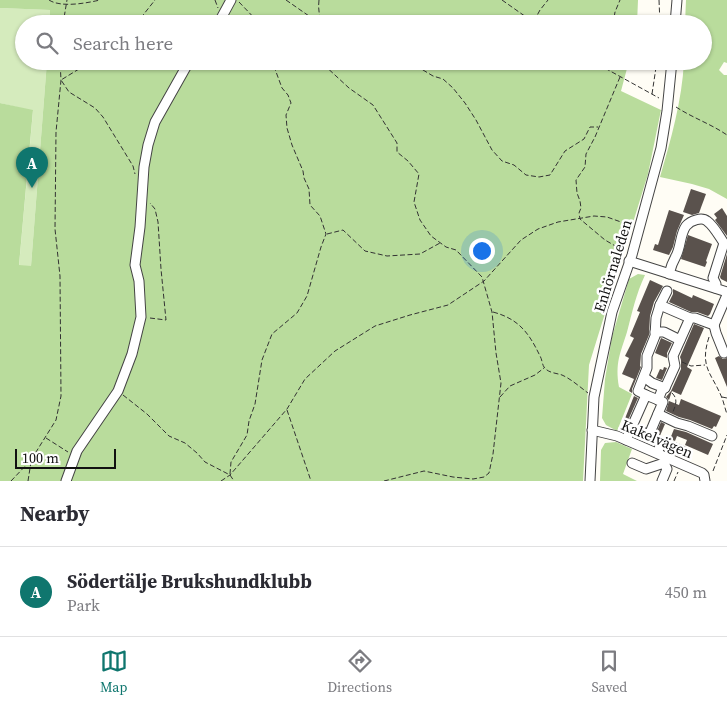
<!DOCTYPE html>
<html lang="en">
<head>
<meta charset="utf-8">
<style>
	:root { --surface:#fff; --page:#f2f2f3; --text:#2b2b33; --muted:#7c7c81; --line:#e1e1e2; --accent:#0f766e }
	body { margin:0; font-family:"Source Serif 4",serif; background:var(--page); color:var(--text) }
	.scale { position:absolute; left:15px; bottom:12px; width:101px; box-sizing:border-box; padding-left:5px; border:2px solid #111; border-top:0; font-size:14px; line-height:18px; white-space:nowrap; color:#111; -webkit-text-stroke:4px #fff; paint-order:stroke }
	.you { position:absolute; left:481px; top:250px; width:18px; height:18px; margin:-12px; border:4px solid #fff; border-radius:50%; background:#1a73e8; box-shadow:0 0 0 8px #1a73e833 }
	.badge { display:grid; place-items:center; width:32px; height:32px; border-radius:50%; background:var(--accent); color:#fff; font-size:16px; font-weight:700 }
	.pin { position:absolute; translate:-50% -41px; filter:drop-shadow(0 1px 2px #0008) }
	.pin::after { content:''; position:absolute; top:26px; width:18px; height:15px; background:inherit; clip-path:polygon(0 0,100% 0,50% 100%) }
	.list { margin:0; padding:0; list-style:none }
	h2 { display:flex; justify-content:space-between; align-items:center; height:65px; margin:0; padding:0 20px; font-size:21px }
	h2 small { font-size:16px; font-weight:400; color:var(--muted) }
	.list li { display:grid; grid-template-columns:32px 1fr auto; gap:15px; align-items:center; box-sizing:border-box; height:90px; padding:0 20px; border-top:1px solid var(--line) }
	.list b { display:block; font-size:19px; white-space:nowrap }
	.list p { margin:0; font-size:16px; white-space:nowrap; color:var(--muted) }
	.list em { font-size:16px; font-style:normal; color:var(--muted) }
	.icon { flex:none; width:28px; height:28px; fill:none; stroke:currentColor; stroke-width:2; stroke-linecap:round; stroke-linejoin:round }
	.map { position:relative; flex:none; width:727px; height:481px; overflow:hidden }
	.search { position:absolute; background:var(--surface); box-shadow:0 1px 4px #0004; left:15px; right:15px; top:15px; height:55px; display:flex; align-items:center; gap:12px; box-sizing:border-box; padding:0 18px; border-radius:28px; color:var(--muted); font-size:19px }
	.sheet { height:155px; background:var(--surface) }
	nav { display:flex; justify-content:space-around; align-items:center; box-sizing:border-box; height:70px; border-top:1px solid var(--line); background:var(--surface); font-size:14px; color:var(--muted) }
	nav a { display:grid; justify-items:center; gap:2px }
	nav .on { color:var(--accent) }
	.map>svg:first-child { display:block }
</style>
</head>
<body>
<div class="map">
<svg width="727" height="481" viewBox="0 0 727 481">
	<rect width="100%" height="100%" fill="#fffdf5"/>
	<path fill="#d5ebbd" d="M 0,8 L 51,10 L 50,24 L 24,24 L 24,61 L 47,61 L 31,266 L 19,266 L 33,111 L 0,103 Z"/>
	<g fill="#b9dc9c">
		<path d="M 0,0 L 638,0 L 637,24 L 50,24 L 50,10 L 0,8 Z"/>
		<path d="M 686,0 L 727,0 L 727,63 L 724,62 L 719,70 L 724,75 L 727,75 L 727,199 L 709,189 L 692,184 L 660,177 C 671,139 682,101 684,61 L 703,61 L 703,24 L 685,24 Z"/>
		<path d="M 47,61 L 629,61 L 621,91 L 661,110 L 648,174 L 589,365 L 583,481 L 0,481 L 0,103 L 33,110 L 19,265 L 31,266 Z"/>
		<path d="M 638,274 L 645,275 C 636,294 632,313 627,332 C 620,354 615,363 619,387 L 632,394 L 617,431 L 606,425 L 602,418 L 605,379 L 612,337 L 629,279 Z"/>
		<path d="M 616,442 L 632,449 L 623,474 L 637,481 L 600,481 L 601,450 L 605,443 Z"/>
	</g>
	<g fill="#5a524d">
		<path d="M 691,189 L 706,194 L 699,213 L 692,215 L 683,212 Z"/>
		<path d="M 722,208 L 727,216 L 727,236 L 715,220 L 717,218 L 714,214 Z"/>
		<path d="M 669,210 L 684,215 L 677,231 L 673,247 L 669,255 L 653,250 L 655,244 L 658,245 Z"/>
		<path d="M 688,235 L 712,244 L 706,261 L 707,262 L 705,267 L 681,259 Z"/>
		<path d="M 727,254 L 727,282 L 721,279 L 720,277 Z"/>
		<path d="M 650,280 L 663,286 L 654,302 L 650,316 L 649,335 L 641,354 L 640,366 L 641,367 L 632,389 L 632,393 L 629,391 L 634,379 L 622,374 L 629,358 L 625,356 L 634,338 L 630,336 L 640,312 L 637,311 Z"/>
		<path d="M 673,289 L 692,298 L 693,295 L 714,304 L 710,314 L 708,316 L 697,312 L 691,312 L 669,302 L 673,294 Z"/>
		<path d="M 694,324 L 704,328 L 687,367 L 692,370 L 681,395 L 672,391 L 669,400 L 666,397 L 671,391 L 681,369 L 681,360 L 680,357 Z"/>
		<path d="M 661,338 L 672,343 L 667,353 L 667,358 L 655,353 Z"/>
		<path d="M 719,356 L 723,359 L 727,358 L 727,387 L 715,358 Z"/>
		<path d="M 664,367 L 667,368 L 662,380 L 656,378 L 660,369 L 663,370 Z"/>
		<path d="M 634,396 L 638,398 L 625,427 L 622,426 Z"/>
		<path d="M 681,399 L 721,416 L 716,427 L 714,426 L 712,429 L 690,420 L 679,417 L 666,411 L 669,401 L 679,405 Z"/>
		<path d="M 661,422 L 665,424 L 659,438 L 657,439 L 654,438 Z"/>
		<path d="M 674,429 L 686,432 L 713,444 L 708,455 L 685,445 L 687,440 L 677,436 L 675,441 L 670,439 Z"/>
	</g>
	<g fill="none" stroke-linecap="round" stroke-linejoin="round">
		<g stroke="#444" stroke-width="11">
			<g id="minor">
				<path d="M 218,24 L 231,0"/>
				<path d="M 675,24 L 677,0"/>
				<path d="M 629,261 L 727,292"/>
				<path d="M 669,274 C 671,266 672,263 676,256 C 681,247 680,234 686,226 C 691,220 702,217 707,221 C 714,226 719,236 724,243 L 713,278 L 716,284 L 715,288"/>
				<path d="M 667,291 L 660,305 L 690,318"/>
				<path d="M 714,325 L 727,295"/>
				<path d="M 714,325 L 716,333 L 724,353"/>
				<path d="M 655,332 L 664,332 L 680,340"/>
				<path d="M 644,377 L 652,383 L 665,388"/>
				<path d="M 646,395 L 638,391 L 647,368 L 647,356 L 655,336 L 656,318 L 660,305"/>
				<path d="M 658,400 L 662,390 L 665,388 L 675,366 L 673,356 L 690,318 L 695,318 L 714,325"/>
				<path d="M 658,414 L 677,423 L 688,426 L 712,436"/>
				<path d="M 592,430 L 617,436 L 702,473 L 704,475 L 705,481"/>
				<path d="M 626,440 L 646,395 L 663,402 L 649,435 L 631,427"/>
				<path d="M 657,453 L 661,444 L 664,443 L 682,451"/>
				<path d="M 632,463 L 646,469 L 664,463"/>
				<path d="M 66,481 L 77,451 L 118,391 L 132,354 L 141,317 L 139,281 L 135,265 L 140,227 L 144,167 L 148,145 L 155,122 L 186,67 L 191,61"/>
				<path d="M 590,481 L 594,397 L 612,312 L 632,255 L 661,148 L 667,111 L 672,61"/>
				<path d="M 662,481 L 667,469 L 664,463 L 666,458"/>
			</g>
		</g>
		<g stroke="#333" stroke-width="1" stroke-dasharray="5 2.5" stroke-linecap="butt">
			<path d="M 49,0 C 61,8 87,3 100,0"/>
			<path d="M 215,0 L 218,8"/>
			<path d="M 286,0 L 309,16 L 319,17"/>
			<path d="M 319,0 C 318,9 319,16 323,24"/>
			<path d="M 502,0 L 536,24"/>
			<path d="M 659,0 L 660,24"/>
			<path d="M 239,2 L 260,24"/>
			<path d="M 230,20 L 236,24"/>
			<path d="M 534,21 L 540,10 L 548,0"/>
			<path d="M 63,24 L 67,0"/>
			<path d="M 136,24 L 155,0"/>
			<path d="M 613,24 L 615,12 L 620,0"/>
			<path d="M 92,61 L 61,80 L 69,92 L 95,108 L 103,117 L 133,166 L 135,174"/>
			<path d="M 317,61 L 323,64 L 349,88 L 373,105 L 397,143 L 397,152 L 408,161 L 419,174 L 414,202 L 420,220 L 431,236 L 446,247 L 456,250 L 482,277 L 492,312 L 496,353 L 501,383 L 493,454 L 489,473 L 484,477 L 473,479 L 453,477 L 424,471 L 384,481"/>
			<path d="M 402,61 L 423,70 L 433,76 L 443,79 L 453,88 L 465,103 L 476,120 L 492,150 L 502,161 L 514,165 L 526,175 L 539,177 L 550,175 L 565,151 L 584,139 L 590,127 L 598,127"/>
			<path d="M 592,61 L 659,98"/>
			<path d="M 620,77 L 595,137 L 586,154 L 585,167 L 576,180 L 577,193 L 580,201 L 581,208 L 579,213 L 580,219 L 605,240 L 624,251"/>
			<path d="M 652,94 L 657,61"/>
			<path d="M 676,107 C 693,118 711,124 727,135"/>
			<path d="M 327,234 L 343,230 L 365,251 L 387,256 L 420,254 L 440,243"/>
			<path d="M 493,312 C 519,319 529,333 540,356 C 542,359 542,364 544,367 C 548,373 556,373 562,375 C 571,379 580,387 588,393"/>
			<path d="M 150,318 L 166,320 L 161,269 L 158,222 L 155,209 L 150,203"/>
			<path d="M 709,337 C 699,368 712,373 722,398 C 724,403 725,409 727,414"/>
			<path d="M 682,362 L 691,366 L 705,365"/>
			<path d="M 672,393 C 678,399 676,404 673,412"/>
			<path d="M 123,395 L 147,414 L 169,436 L 185,443 L 197,453 L 205,462 L 230,475 L 234,481"/>
			<path d="M 500,397 L 510,386 L 535,375 L 544,368"/>
			<path d="M 722,397 L 727,398"/>
			<path d="M 287,410 L 311,481"/>
			<path d="M 46,438 L 68,452"/>
			<path d="M 713,471 L 727,435"/>
			<path d="M 230,474 L 231,462 L 247,435 L 249,421 L 255,404 L 262,360 L 272,334 L 297,313 L 307,296 L 321,247 L 326,234 L 320,216 L 310,205 L 309,189 L 304,178 L 303,171 L 292,145 L 287,128 L 286,115 L 291,103 L 288,95 L 282,88 L 272,61"/>
			<path d="M 11,481 L 31,460 L 56,420 L 61,396 L 60,276 L 55,229 L 56,132 L 61,80 L 60,61"/>
			<path d="M 28,481 L 31,462"/>
			<path d="M 221,481 L 230,475 L 287,409 L 305,379 L 335,351 L 375,326 L 410,315 L 448,305 L 484,281 L 521,240 L 538,229 L 558,222 L 594,216 L 607,217 L 621,222 L 631,232"/>
			<path d="M 674,481 L 678,472"/>
		</g>
		<use href="#minor" stroke="#fff" stroke-width="9"/>
	</g>
	<g text-anchor="middle" stroke-width="5" stroke-linejoin="round" paint-order="stroke">
		<g font-size="15" fill="#111" stroke="#fff">
			<text transform="translate(613 266) rotate(-73)" y="5">Enhörnaleden</text>
			<text transform="translate(657 439) rotate(23)" y="5">Kakelvägen</text>
		</g>
	</g>
</svg>
<div class="scale">100 m</div>
<div class="you"></div>
<div class="pin badge" style="left:32px;top:188px">A</div>
<div class="search"><svg class="icon" aria-label="search" viewBox="0 0 24 24"><circle cx="10" cy="10" r="6"/><path d="M15 15l6 6"/></svg>Search here</div>
</div>
<section class="sheet">
<h2>Nearby<small></small></h2>
<ul class="list">
<li><span class="badge">A</span><div><b>Södertälje Brukshundklubb</b><p>Park</p></div><em>450 m</em></li>
</ul>
</section>
<nav>
<a class="on"><svg class="icon" aria-label="map" viewBox="0 0 24 24"><path d="M3 6l6-2 6 2 6-2v14l-6 2-6-2-6 2zM9 4v14M15 6v14"/></svg>Map</a>
<a><svg class="icon" aria-label="directions" viewBox="0 0 24 24"><path d="M12 3l9 9-9 9-9-9zM9 14v-3h6M13 9l2 2-2 2"/></svg>Directions</a>
<a><svg class="icon" aria-label="saved" viewBox="0 0 24 24"><path d="M7 4h10v16l-5-4-5 4z"/></svg>Saved</a>
</nav>
</body>
</html>
